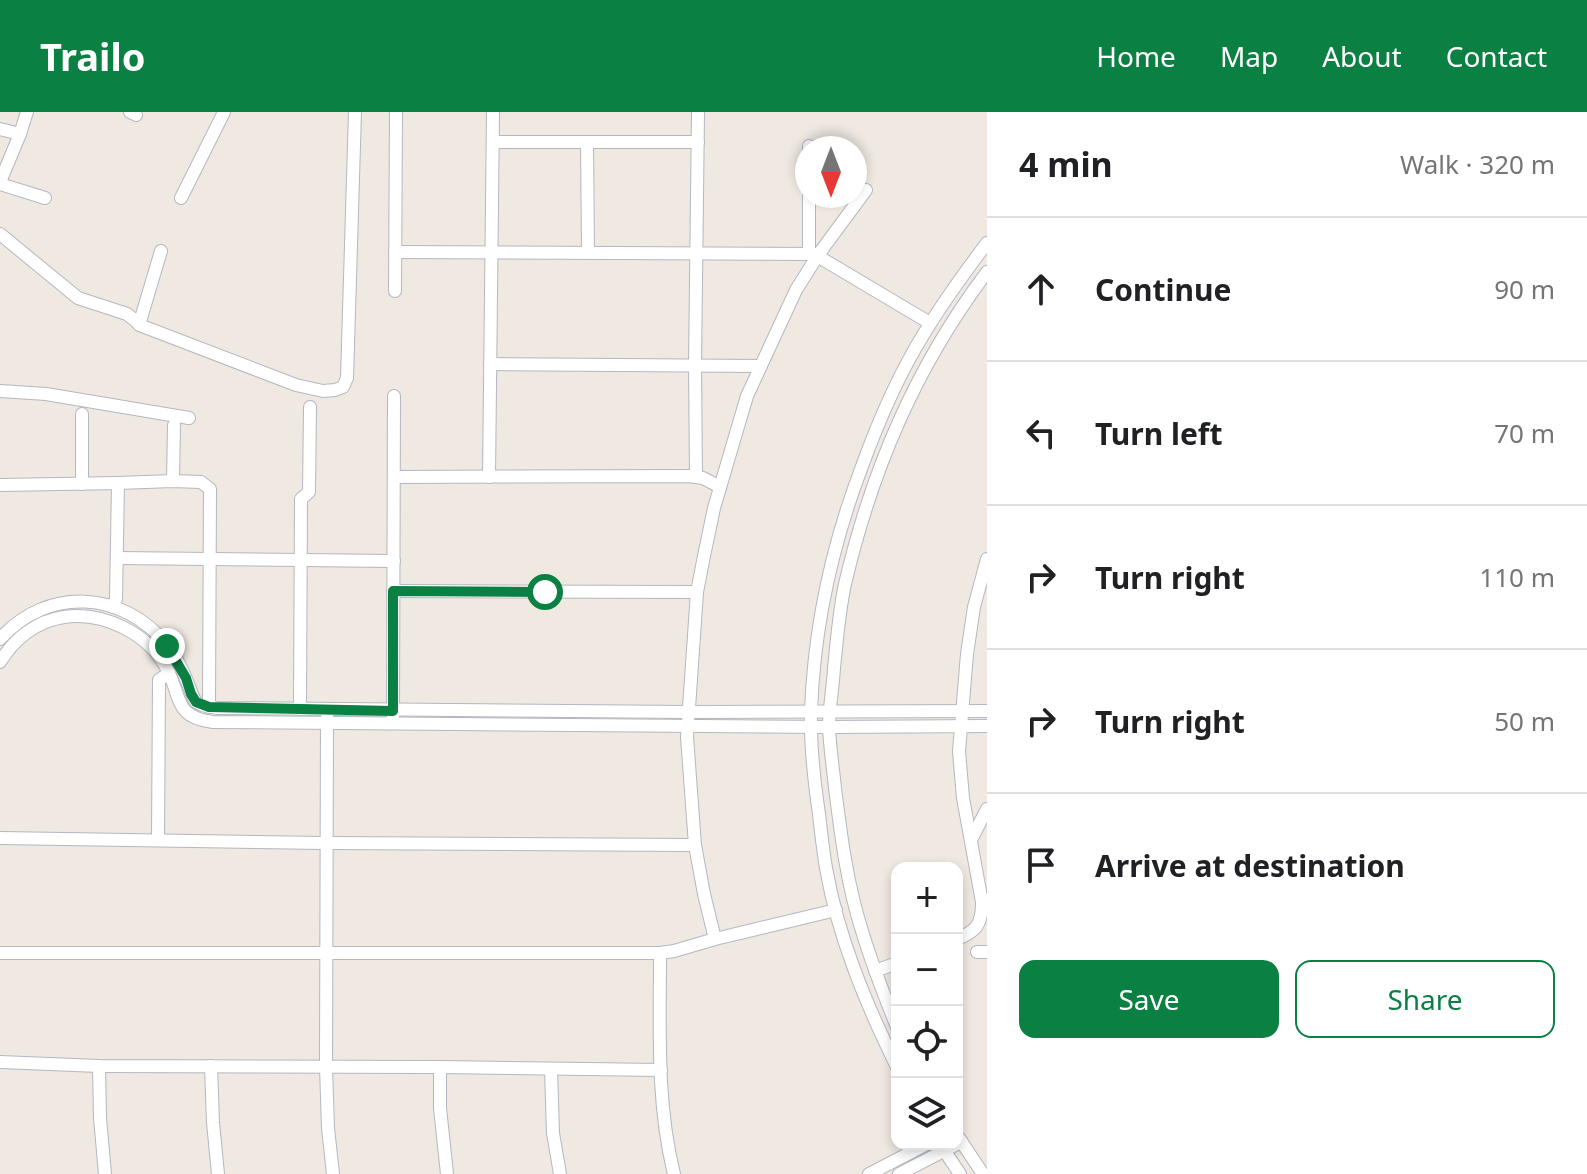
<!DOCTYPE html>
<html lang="en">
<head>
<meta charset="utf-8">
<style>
	:root { --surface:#fff; --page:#f2f2f2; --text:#202124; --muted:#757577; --line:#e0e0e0; --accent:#0b8043 }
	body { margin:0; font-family:"Noto Sans",sans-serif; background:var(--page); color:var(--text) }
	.controls { position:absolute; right:24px; bottom:24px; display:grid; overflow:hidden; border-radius:16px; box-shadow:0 4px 12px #0003 }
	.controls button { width:72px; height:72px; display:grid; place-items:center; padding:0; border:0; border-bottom:2px solid var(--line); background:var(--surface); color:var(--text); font:40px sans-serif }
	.compass { position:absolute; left:795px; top:24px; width:72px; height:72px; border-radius:50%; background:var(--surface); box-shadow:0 4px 12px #0003; rotate:180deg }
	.stop { position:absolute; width:24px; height:24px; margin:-18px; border:6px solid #0b8043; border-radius:50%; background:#fff }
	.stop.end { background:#0b8043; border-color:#fff; box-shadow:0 2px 8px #0008 }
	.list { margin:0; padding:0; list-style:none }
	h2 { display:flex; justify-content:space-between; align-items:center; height:104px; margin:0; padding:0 32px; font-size:34px }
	h2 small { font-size:26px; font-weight:400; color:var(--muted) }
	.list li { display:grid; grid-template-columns:52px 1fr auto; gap:24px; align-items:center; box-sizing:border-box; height:144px; padding:0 32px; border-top:2px solid var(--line) }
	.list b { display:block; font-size:30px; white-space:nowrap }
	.list em { font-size:26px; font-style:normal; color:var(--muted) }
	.actions { display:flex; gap:16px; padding:24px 32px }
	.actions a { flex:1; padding:18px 0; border:2px solid var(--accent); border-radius:16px; text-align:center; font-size:28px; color:var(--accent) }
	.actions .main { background:var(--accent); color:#fff }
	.icon { flex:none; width:44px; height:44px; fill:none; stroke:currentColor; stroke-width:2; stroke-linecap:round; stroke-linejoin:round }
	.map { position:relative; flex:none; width:987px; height:1062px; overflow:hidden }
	header { display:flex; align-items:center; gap:48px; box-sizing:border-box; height:112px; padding:0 40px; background:var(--accent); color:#fff }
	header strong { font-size:38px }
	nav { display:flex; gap:44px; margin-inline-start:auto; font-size:28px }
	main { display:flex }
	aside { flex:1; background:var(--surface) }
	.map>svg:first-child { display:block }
</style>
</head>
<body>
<header>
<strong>Trailo</strong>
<nav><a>Home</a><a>Map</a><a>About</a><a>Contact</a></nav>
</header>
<main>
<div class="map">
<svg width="987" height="1062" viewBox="0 0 987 1062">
	<rect width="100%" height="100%" fill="#efe9e1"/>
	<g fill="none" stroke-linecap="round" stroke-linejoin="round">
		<g stroke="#b4b7c1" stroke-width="14">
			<g id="minor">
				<path d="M 130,0 L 136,3"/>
				<path d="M 0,17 L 20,22"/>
				<path d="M 493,30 L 698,30"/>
				<path d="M 587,30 L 588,140"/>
				<path d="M 809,36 L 809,34"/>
				<path d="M 0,70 L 20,22 L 27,0"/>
				<path d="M 0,72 L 45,86"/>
				<path d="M 181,86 L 224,0"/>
				<path d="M 0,122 L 78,186 L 127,202 L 142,214 L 296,273 L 323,279 L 335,278 L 343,275 L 347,266 L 355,0"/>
				<path d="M 395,140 L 814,142 L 930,211"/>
				<path d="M 809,141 L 809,84"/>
				<path d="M 395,179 L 396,0"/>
				<path d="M 139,213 L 161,139"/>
				<path d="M 490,252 L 761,254"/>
				<path d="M 0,279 L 46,282 L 189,306"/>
				<path d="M 696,364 L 695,254 L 698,0"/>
				<path d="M 395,365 L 689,364 L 703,366 L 720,375"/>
				<path d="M 489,365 L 493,0"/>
				<path d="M 173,369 L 174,313"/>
				<path d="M 118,371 L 173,369 L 201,370 L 210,377 L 209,595"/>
				<path d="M 82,372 L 82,302"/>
				<path d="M 0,373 L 118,371 L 116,487 L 113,495"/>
				<path d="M 117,446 L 394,449"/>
				<path d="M 393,479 L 697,480"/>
				<path d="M 0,527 C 47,474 124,478 168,534 C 175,544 182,556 186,567 C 190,575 191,582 196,590 L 202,593 L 217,596 L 688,600 L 987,599"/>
				<path d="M 0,550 C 14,527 36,509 64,505 C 104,499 150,522 168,559 C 182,588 175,605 213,610 L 829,615 L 987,614"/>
				<path d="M 300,597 L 301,387 L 309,380 L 310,295"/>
				<path d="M 327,605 L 326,955 L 328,1016 L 333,1062"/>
				<path d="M 393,605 L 394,284"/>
				<path d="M 0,726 L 326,731 L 695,733"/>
				<path d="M 158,728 L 159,568 L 169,561"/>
				<path d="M 971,728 L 987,697"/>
				<path d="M 715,827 L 704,782 L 695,733 L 687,625 L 697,480 L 704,444 L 714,396 L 747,284 L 796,178 L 818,143 L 866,78"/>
				<path d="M 957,827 C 977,819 982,812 982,790 L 963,686 L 959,639 L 967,542 L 974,495 L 987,447"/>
				<path d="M 977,840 L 987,840"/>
				<path d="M 0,841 L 660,841 L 674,839 L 715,827 L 836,798"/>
				<path d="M 660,841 C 660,915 656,990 674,1062"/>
				<path d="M 875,859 L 897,851"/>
				<path d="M 897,915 C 884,883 872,852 862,819 C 847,772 841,724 835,676 C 833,656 830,636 829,616 C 829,596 833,575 834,556 C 837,528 839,499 845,472 C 872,357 916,254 987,160"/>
				<path d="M 0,950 L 99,954 L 440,955 L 661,958"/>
				<path d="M 99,954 L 100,1006 L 105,1062"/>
				<path d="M 211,954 L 213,1011 L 218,1062"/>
				<path d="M 440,955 L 440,996 L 447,1062"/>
				<path d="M 897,955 C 866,892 838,825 826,756 C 823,738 821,720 819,702 C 814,668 810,633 811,599 C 814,516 832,434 861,357 C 878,310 898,263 925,220 C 944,189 965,160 987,131"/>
				<path d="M 551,957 L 553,1021 L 560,1062"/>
				<path d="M 959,1026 L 983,1062"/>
				<path d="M 940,1032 L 960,1062"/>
				<path d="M 869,1062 L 927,1032"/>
				<path d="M 899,1062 L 961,1030"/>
			</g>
		</g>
		<use href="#minor" stroke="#fff" stroke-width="12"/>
	</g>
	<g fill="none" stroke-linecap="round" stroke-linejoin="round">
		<path stroke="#0b8043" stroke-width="10" d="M 167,534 L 186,566 L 191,582 L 196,590 L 209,595 L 393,599 L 393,479 L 545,480"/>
	</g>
</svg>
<div class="controls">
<button>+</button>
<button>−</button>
<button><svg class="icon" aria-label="locate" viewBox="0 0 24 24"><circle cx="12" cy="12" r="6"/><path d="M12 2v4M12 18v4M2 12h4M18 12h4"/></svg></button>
<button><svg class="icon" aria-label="layers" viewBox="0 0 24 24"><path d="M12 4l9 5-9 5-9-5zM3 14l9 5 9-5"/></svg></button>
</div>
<svg class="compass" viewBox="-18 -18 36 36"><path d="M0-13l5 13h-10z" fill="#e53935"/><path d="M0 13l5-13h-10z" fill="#757577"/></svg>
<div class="stop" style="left:545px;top:480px"></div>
<div class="stop end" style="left:167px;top:534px"></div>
</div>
<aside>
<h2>4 min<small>Walk · 320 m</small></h2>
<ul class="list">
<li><svg class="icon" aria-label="ahead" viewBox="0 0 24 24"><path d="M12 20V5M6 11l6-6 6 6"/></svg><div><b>Continue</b></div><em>90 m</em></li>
<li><svg class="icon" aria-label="left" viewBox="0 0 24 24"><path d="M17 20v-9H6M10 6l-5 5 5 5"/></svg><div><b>Turn left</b></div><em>70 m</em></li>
<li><svg class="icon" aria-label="right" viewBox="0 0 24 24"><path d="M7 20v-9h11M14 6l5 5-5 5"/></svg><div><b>Turn right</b></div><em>110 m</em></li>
<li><svg class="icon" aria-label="right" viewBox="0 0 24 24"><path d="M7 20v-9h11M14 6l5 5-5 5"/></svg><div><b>Turn right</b></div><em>50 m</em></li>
<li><svg class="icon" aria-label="arrive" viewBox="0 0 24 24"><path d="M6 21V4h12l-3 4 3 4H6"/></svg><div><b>Arrive at destination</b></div></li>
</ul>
<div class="actions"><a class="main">Save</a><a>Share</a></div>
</aside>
</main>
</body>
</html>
